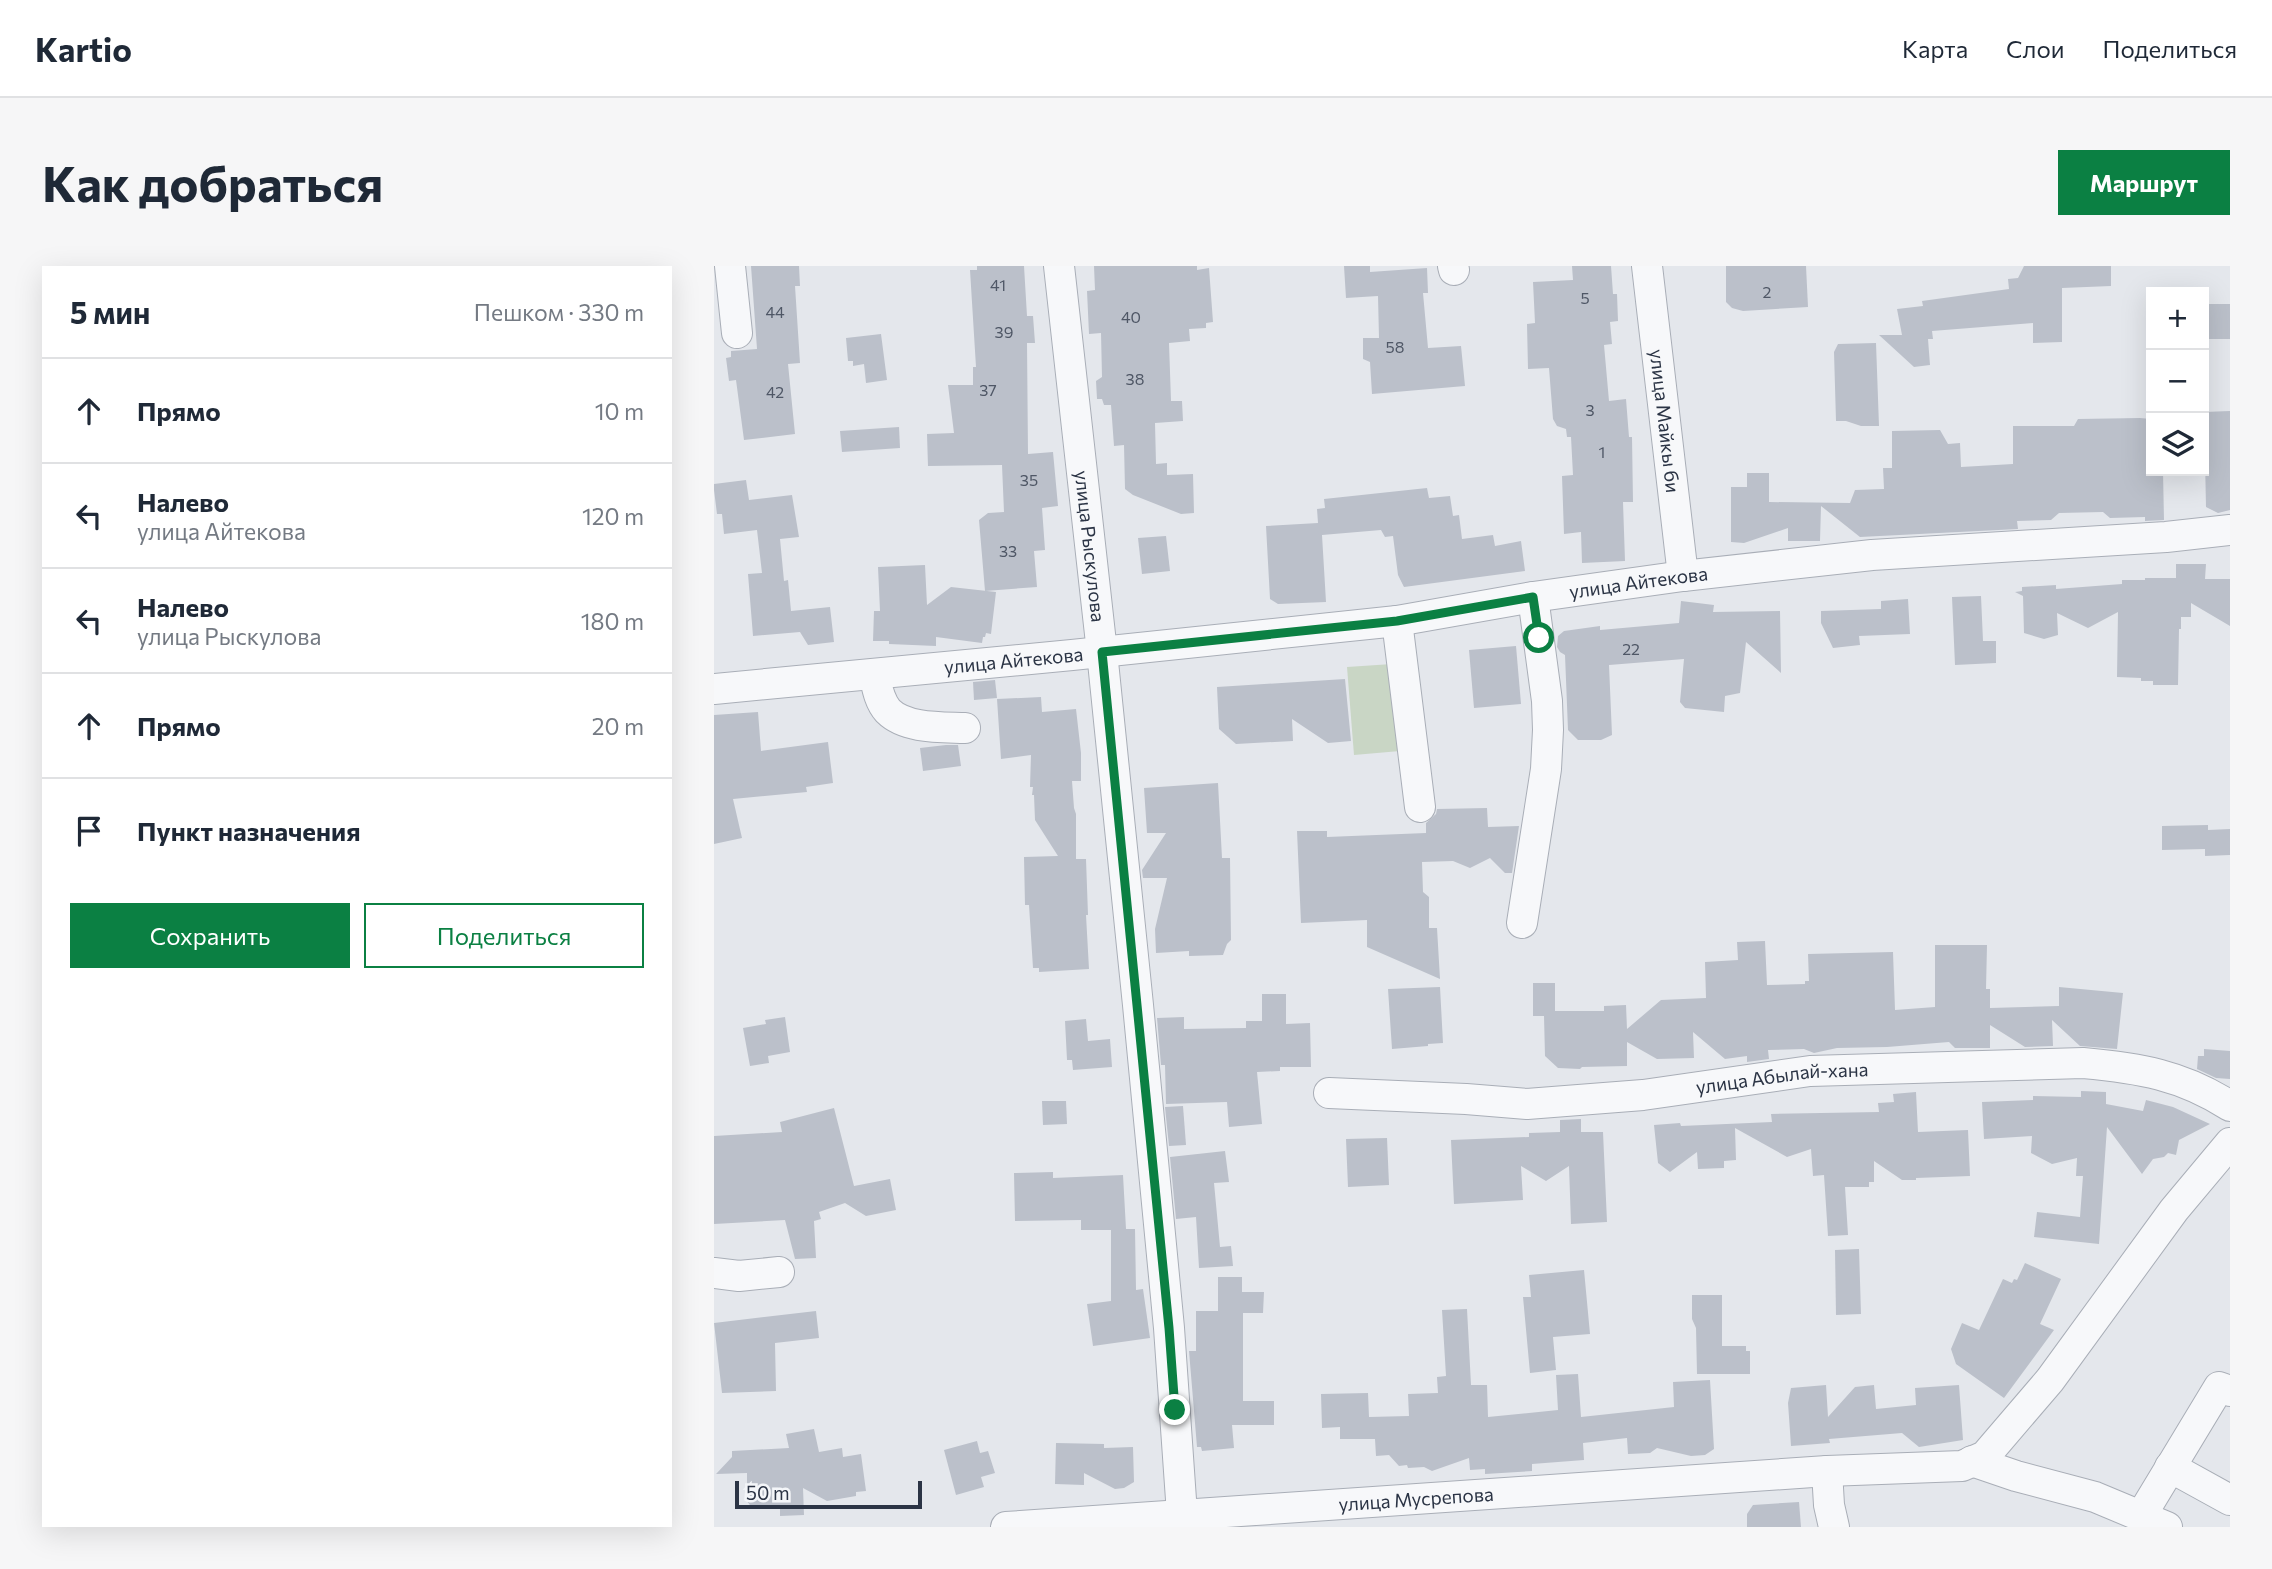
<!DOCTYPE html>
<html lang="ru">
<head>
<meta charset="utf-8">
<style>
	:root { --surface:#fff; --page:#f6f6f7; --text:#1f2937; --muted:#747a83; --line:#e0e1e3; --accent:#0b8043 }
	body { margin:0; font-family:Commissioner,sans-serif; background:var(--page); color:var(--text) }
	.controls { position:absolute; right:21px; top:21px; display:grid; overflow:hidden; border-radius:0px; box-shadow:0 7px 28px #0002 }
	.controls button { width:63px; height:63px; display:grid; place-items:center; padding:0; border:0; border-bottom:2px solid var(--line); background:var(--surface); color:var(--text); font:35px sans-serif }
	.scale { position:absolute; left:21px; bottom:18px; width:187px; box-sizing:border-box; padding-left:7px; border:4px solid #2b3445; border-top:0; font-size:19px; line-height:24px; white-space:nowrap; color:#2b3445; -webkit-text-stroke:5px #f4f6f9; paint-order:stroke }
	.stop { position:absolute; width:21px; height:21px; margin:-16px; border:5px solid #0b8043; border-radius:50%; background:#fff }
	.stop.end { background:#0b8043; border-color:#fff; box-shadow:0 2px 7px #0008 }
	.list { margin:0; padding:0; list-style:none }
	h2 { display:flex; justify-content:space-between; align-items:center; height:91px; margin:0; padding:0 28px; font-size:30px }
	h2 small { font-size:23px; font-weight:400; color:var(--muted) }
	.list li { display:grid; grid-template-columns:46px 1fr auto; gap:21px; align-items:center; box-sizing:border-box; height:105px; padding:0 28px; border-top:2px solid var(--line) }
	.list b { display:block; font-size:26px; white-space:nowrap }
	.list p { margin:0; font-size:23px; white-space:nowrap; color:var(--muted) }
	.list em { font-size:23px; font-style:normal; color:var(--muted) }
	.actions { display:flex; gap:14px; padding:21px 28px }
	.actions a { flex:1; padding:16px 0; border:2px solid var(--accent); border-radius:0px; text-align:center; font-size:24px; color:var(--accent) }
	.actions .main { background:var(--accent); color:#fff }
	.icon { flex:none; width:38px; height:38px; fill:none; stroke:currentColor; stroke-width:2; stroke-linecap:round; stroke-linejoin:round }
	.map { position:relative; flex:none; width:1516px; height:1261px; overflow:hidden; border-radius:0px }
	header { display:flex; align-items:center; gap:42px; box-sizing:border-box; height:98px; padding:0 35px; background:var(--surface); border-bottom:2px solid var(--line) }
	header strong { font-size:33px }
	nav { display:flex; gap:38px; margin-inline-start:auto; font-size:24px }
	.intro { display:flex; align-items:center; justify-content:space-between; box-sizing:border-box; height:168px; padding:0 42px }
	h1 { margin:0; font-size:49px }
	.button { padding:18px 32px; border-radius:0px; background:var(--accent); color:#fff; font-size:24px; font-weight:700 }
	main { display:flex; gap:42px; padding:0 42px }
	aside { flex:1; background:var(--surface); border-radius:0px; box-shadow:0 7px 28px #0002 }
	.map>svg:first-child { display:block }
</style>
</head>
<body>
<header>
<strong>Kartio</strong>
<nav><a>Карта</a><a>Слои</a><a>Поделиться</a></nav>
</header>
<div class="intro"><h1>Как добраться</h1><a class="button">Маршрут</a></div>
<main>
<aside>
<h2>5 мин<small>Пешком · 330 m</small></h2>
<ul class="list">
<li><svg class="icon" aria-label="ahead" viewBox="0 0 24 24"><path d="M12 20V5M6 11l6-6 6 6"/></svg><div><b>Прямо</b></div><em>10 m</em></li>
<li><svg class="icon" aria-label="left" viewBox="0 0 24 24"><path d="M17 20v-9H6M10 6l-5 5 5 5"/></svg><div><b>Налево</b><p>улица Айтекова</p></div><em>120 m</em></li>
<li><svg class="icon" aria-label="left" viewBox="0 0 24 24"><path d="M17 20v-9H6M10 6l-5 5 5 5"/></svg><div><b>Налево</b><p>улица Рыскулова</p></div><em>180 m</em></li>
<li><svg class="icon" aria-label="ahead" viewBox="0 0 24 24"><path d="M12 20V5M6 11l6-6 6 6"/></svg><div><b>Прямо</b></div><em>20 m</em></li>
<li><svg class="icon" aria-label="arrive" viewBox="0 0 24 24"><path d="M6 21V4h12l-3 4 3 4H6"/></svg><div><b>Пункт назначения</b></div></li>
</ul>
<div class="actions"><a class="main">Сохранить</a><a>Поделиться</a></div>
</aside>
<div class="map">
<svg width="1516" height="1261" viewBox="0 0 1516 1261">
	<rect width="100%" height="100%" fill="#e4e7ec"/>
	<path fill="#c9d6c5" d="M 678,398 L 686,485 L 640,489 L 633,401 Z"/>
	<g fill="#bbc0ca">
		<path d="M 37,0 L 85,0 L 86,20 L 81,20 L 86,97 L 74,98 L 81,168 L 30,174 L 22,114 L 15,115 L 12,92 L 17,91 L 17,85 L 43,83 Z"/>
		<path d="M 263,0 L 310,0 L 313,50 L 319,50 L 321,77 L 313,77 L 314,188 L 339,186 L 344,240 L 328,242 L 331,284 L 320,285 L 323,321 L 271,325 L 265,254 L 274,247 L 290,246 L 288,199 L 214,200 L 213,168 L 240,167 L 234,119 L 259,119 L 259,101 L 262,101 L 256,4 L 263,4 Z"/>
		<path d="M 380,0 L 483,0 L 483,4 L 495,2 L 499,56 L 492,57 L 492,62 L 475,63 L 476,75 L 455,77 L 457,135 L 468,135 L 469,155 L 441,157 L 442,198 L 453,197 L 453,209 L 479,208 L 480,247 L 467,248 L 419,229 L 411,223 L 410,179 L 400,180 L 397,139 L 390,139 L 388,133 L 383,133 L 382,115 L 388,111 L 387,67 L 375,68 L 373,25 L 381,24 Z"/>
		<path d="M 630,0 L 656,0 L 656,6 L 713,2 L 714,27 L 709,27 L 714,82 L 747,80 L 751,120 L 658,128 L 656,96 L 649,93 L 649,72 L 665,72 L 664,30 L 632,32 Z"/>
		<path d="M 858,0 L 897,0 L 899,28 L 903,28 L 904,55 L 896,56 L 898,78 L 890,79 L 895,135 L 912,133 L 915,171 L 918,171 L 919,236 L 909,236 L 911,295 L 868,297 L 867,266 L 850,268 L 848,210 L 859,209 L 857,171 L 853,171 L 852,163 L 843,160 L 839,153 L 835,102 L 814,103 L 813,58 L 821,57 L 819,16 L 859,14 Z"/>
		<path d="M 1012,0 L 1092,0 L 1094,41 L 1029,45 L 1018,42 L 1012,36 Z"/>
		<path d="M 1310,0 L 1397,0 L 1397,20 L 1348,22 L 1348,76 L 1319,77 L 1319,57 L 1218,65 L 1219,73 L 1214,73 L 1216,99 L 1200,101 L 1165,69 L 1188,69 L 1183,43 L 1209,40 L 1208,35 L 1295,23 L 1294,13 L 1304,12 Z"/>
		<rect x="1490" y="38" width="26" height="35"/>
		<path d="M 167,68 L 173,114 L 152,117 L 150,98 L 139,100 L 139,95 L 134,95 L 132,72 Z"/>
		<path d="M 1162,77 L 1165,160 L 1147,160 L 1132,155 L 1122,155 L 1120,86 L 1124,78 Z"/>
		<path d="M 1516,145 L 1516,244 L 1504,247 L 1492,241 L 1490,146 Z"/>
		<path d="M 1426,152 L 1437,153 L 1437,205 L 1449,205 L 1450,254 L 1431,255 L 1431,251 L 1396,252 L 1389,246 L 1345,247 L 1337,254 L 1303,255 L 1304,263 L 1146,271 L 1107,240 L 1106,275 L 1074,275 L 1074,262 L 1030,277 L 1017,276 L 1017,221 L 1033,221 L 1033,207 L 1055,207 L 1055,236 L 1136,237 L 1141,224 L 1170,223 L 1169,202 L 1178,202 L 1178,165 L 1226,164 L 1234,178 L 1246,177 L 1247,201 L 1299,198 L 1299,160 L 1360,160 L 1364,153 Z"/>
		<path d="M 185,161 L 186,182 L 128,186 L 126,165 Z"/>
		<path d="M 32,214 L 35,234 L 78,229 L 85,271 L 66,273 L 70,315 L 74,314 L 77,345 L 116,341 L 120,376 L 94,379 L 86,366 L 39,370 L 34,308 L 48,307 L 43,264 L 10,268 L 8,248 L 3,248 L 0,224 L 0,218 Z"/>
		<path d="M 713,222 L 715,232 L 736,230 L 739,250 L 745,249 L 748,273 L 779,269 L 781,280 L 807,275 L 811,305 L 690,321 L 684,309 L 679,270 L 671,271 L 667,264 L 608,269 L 612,336 L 564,338 L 556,333 L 552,260 L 604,257 L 603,243 L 611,242 L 610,233 Z"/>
		<path d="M 452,270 L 456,305 L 428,308 L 424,272 Z"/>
		<path d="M 1462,298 L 1492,298 L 1491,313 L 1516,313 L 1516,360 L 1477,337 L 1477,351 L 1467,351 L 1467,363 L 1465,363 L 1464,419 L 1439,419 L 1439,415 L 1427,415 L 1427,412 L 1403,411 L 1404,346 L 1374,362 L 1343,347 L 1344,369 L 1330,373 L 1310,367 L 1309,330 L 1301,326 L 1308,325 L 1308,321 L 1342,319 L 1342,323 L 1408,318 L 1408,314 L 1431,314 L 1431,312 L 1462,312 Z"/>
		<path d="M 211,299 L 213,339 L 237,321 L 282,326 L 277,368 L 272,367 L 271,371 L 269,371 L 268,377 L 222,371 L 222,380 L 175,378 L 175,375 L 159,375 L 160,345 L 166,345 L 164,301 Z"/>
		<path d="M 1267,330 L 1269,375 L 1282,375 L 1282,397 L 1241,399 L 1238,331 Z"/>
		<path d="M 1194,333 L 1196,368 L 1145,370 L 1146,379 L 1119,382 L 1107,357 L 1107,345 L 1167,343 L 1167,335 Z"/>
		<path d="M 967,335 L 1000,339 L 999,346 L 1066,345 L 1067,407 L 1032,376 L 1026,427 L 1011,430 L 1010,446 L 971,442 L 966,436 L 970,393 L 895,399 L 898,469 L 887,474 L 864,474 L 854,464 L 851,389 L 846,386 L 843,381 L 844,370 L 850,365 L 886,360 L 886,364 L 965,357 Z"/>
		<path d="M 802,380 L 807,438 L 760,442 L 755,384 Z"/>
		<path d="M 631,413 L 637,475 L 614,477 L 578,453 L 579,475 L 522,478 L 505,463 L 503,421 Z"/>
		<path d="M 281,414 L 283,432 L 260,434 L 259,416 Z"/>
		<path d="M 327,431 L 328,446 L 362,443 L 367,487 L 367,515 L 358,515 L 360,542 L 362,548 L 362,593 L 372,593 L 374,649 L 372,649 L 375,703 L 325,706 L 325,702 L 319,702 L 315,639 L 311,639 L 310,591 L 344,590 L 321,554 L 320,529 L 318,529 L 319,521 L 316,521 L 317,489 L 287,493 L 283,433 Z"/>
		<path d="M 44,446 L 47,485 L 114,476 L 119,517 L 92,521 L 93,526 L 19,533 L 28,572 L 0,578 L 0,449 Z"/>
		<path d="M 232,479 L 244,479 L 247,500 L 209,505 L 206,482 Z"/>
		<path d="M 504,517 L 508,592 L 516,592 L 517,674 L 513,678 L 509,689 L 475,690 L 475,685 L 442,687 L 441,663 L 453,612 L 429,612 L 428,604 L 452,567 L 433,567 L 430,522 Z"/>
		<path d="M 773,542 L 774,561 L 805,560 L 798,607 L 791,607 L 776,592 L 756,602 L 739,595 L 708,596 L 709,626 L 715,631 L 715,662 L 723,662 L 726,713 L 653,681 L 653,654 L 587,657 L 583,565 L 613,565 L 613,571 L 712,567 L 712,557 L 722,548 L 723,543 Z"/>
		<path d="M 1494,559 L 1494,564 L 1516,563 L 1516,589 L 1491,590 L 1491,583 L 1448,584 L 1448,560 Z"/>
		<path d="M 1051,675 L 1053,719 L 1091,718 L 1091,715 L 1095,715 L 1094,688 L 1179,686 L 1181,744 L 1221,741 L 1221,679 L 1273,679 L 1272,723 L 1276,723 L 1276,742 L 1345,740 L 1345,721 L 1409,727 L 1403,783 L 1366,780 L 1338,754 L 1339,780 L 1311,781 L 1276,759 L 1276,782 L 1241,782 L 1235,776 L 1173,781 L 1123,782 L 1100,787 L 1090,783 L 1054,784 L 1055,793 L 1033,796 L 1033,790 L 1011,793 L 979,766 L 980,792 L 943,793 L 913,776 L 913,800 L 868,801 L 866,803 L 844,802 L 831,790 L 830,750 L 819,750 L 819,717 L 841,717 L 841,745 L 890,745 L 890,740 L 912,739 L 913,763 L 947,734 L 992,732 L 991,696 L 1024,694 L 1023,676 Z"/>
		<path d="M 726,721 L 729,777 L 714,778 L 714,780 L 678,783 L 674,723 Z"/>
		<path d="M 548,728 L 572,728 L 572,758 L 596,757 L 597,801 L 566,801 L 566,805 L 543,806 L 548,858 L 515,861 L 513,836 L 452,838 L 451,799 L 447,799 L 443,752 L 470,751 L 470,763 L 532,762 L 532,755 L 548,755 Z"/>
		<path d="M 71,751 L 76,786 L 54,790 L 55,797 L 36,800 L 29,762 L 52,758 L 51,754 Z"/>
		<path d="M 372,753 L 374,775 L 396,773 L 398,801 L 359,804 L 358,794 L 353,794 L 351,755 Z"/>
		<path d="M 1490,783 L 1516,785 L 1516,813 L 1502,812 L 1483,803 L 1484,790 L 1490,790 Z"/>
		<path d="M 1367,825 L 1392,826 L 1392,838 L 1429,845 L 1432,834 L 1459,841 L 1496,858 L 1465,874 L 1462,889 L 1454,887 L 1450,891 L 1439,893 L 1428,908 L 1393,861 L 1385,978 L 1320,971 L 1323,946 L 1366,951 L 1369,910 L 1362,910 L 1363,892 L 1338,898 L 1317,887 L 1318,870 L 1270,873 L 1268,836 L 1319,834 L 1319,830 L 1367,831 Z"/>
		<path d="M 1202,826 L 1204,866 L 1254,864 L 1256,910 L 1202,912 L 1202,914 L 1188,914 L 1160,895 L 1160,916 L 1155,916 L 1155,921 L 1131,921 L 1134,969 L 1114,970 L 1110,909 L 1099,910 L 1097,883 L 1073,891 L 1021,862 L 1022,894 L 1010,895 L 1010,902 L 984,903 L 983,886 L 956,906 L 944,897 L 940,859 L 966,857 L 967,860 L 1058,856 L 1057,848 L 1165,846 L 1164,837 L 1180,836 L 1179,828 Z"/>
		<path d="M 328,835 L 352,835 L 353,858 L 329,859 Z"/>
		<path d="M 469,840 L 472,879 L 455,880 L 451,841 Z"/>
		<path d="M 120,842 L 140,920 L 176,913 L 182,944 L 152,950 L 131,937 L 105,946 L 107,953 L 100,955 L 102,992 L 81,993 L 71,954 L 0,958 L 0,870 L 68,866 L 66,856 Z"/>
		<path d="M 867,853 L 867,866 L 889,866 L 893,956 L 857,958 L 855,900 L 832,915 L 807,900 L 809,934 L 740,938 L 737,874 L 815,871 L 815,867 L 846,866 L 846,854 Z"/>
		<path d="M 673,872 L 675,919 L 634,921 L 632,873 Z"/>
		<path d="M 511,885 L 515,916 L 500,917 L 506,981 L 517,980 L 519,1000 L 485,1002 L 482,951 L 462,953 L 456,891 Z"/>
		<path d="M 339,906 L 339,912 L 409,909 L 412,963 L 421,963 L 422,1024 L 429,1023 L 436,1072 L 379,1080 L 373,1038 L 397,1035 L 397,964 L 367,964 L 367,954 L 301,955 L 300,907 Z"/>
		<path d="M 1145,983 L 1147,1048 L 1122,1049 L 1121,984 Z"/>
		<path d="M 1311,997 L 1347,1013 L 1326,1058 L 1340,1064 L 1290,1132 L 1242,1098 L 1237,1083 L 1248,1057 L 1265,1064 L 1289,1013 L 1298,1017 L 1300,1013 L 1303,1014 Z"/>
		<path d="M 870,1004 L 876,1068 L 839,1071 L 842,1104 L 816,1107 L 809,1031 L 817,1031 L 815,1009 Z"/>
		<path d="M 504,1011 L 528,1011 L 528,1026 L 550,1026 L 549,1047 L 529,1047 L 529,1135 L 560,1135 L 560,1159 L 518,1159 L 520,1182 L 488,1185 L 487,1181 L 483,1181 L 475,1085 L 482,1085 L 482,1045 L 504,1045 Z"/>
		<path d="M 978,1029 L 1008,1029 L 1008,1080 L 1032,1080 L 1032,1085 L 1036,1085 L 1036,1108 L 983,1108 L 982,1062 L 978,1053 Z"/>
		<path d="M 753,1043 L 757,1119 L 773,1119 L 774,1151 L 844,1144 L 842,1109 L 864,1108 L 867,1151 L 960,1141 L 959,1116 L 996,1114 L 1000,1183 L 991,1189 L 977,1190 L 943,1182 L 936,1187 L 914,1188 L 913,1172 L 869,1177 L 870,1194 L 818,1198 L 818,1205 L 771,1208 L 771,1203 L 756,1204 L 755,1192 L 718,1205 L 710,1201 L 694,1202 L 693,1199 L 685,1200 L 675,1189 L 662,1190 L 661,1173 L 626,1173 L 626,1161 L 608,1162 L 607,1128 L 654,1127 L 655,1151 L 695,1150 L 694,1128 L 724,1127 L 723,1111 L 732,1110 L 728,1044 Z"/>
		<path d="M 102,1045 L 105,1072 L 61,1077 L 62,1125 L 8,1127 L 0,1057 Z"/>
		<path d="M 1112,1119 L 1114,1151 L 1141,1121 L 1160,1119 L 1162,1143 L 1202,1139 L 1201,1122 L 1245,1119 L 1249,1174 L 1205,1181 L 1188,1167 L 1115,1173 L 1116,1177 L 1077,1180 L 1074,1137 L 1077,1122 Z"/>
		<path d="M 100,1163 L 105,1186 L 128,1182 L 129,1191 L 147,1188 L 152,1225 L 142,1226 L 142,1230 L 113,1235 L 89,1222 L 90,1249 L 66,1250 L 66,1241 L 38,1242 L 33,1235 L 33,1207 L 2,1208 L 18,1191 L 18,1185 L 75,1182 L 72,1168 Z"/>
		<path d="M 263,1175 L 266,1187 L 274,1185 L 281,1207 L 267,1211 L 270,1221 L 242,1229 L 230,1184 Z"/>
		<path d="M 342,1177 L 390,1178 L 390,1182 L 419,1181 L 420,1216 L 410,1222 L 401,1223 L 370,1207 L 370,1219 L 341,1218 Z"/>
		<path d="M 1085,1236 L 1087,1261 L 1033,1261 L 1033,1248 L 1039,1239 Z"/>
	</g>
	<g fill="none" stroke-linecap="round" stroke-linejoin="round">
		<g stroke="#a9aeb7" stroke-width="32">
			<g id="minor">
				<path d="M 16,0 L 23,67"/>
				<path id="s1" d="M 345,0 L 388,386 L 424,739 L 455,1062 L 468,1248"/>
				<path d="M 739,0 L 740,4"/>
				<path id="s2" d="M 933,0 L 969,310"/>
				<path d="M 683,355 L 706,541"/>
				<path d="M 160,408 C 163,421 165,435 174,445 C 192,463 228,461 251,462"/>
				<path id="s3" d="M 0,423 L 358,389 L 683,355 L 819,331 L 969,310 L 1158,289 L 1452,271 L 1516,264"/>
				<path d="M 808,657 L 832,503 L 834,464 L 833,435 L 819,331"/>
				<path id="s4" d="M 615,827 L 752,833 L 813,838 L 929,829 L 1096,805 L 1369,797 C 1425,802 1468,809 1516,840"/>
				<path d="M 0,1007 L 25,1010 L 65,1006"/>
				<path d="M 1258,1195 L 1302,1210 L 1381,1231 L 1453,1261"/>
				<path d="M 1456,1201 L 1516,1234"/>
				<path d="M 1113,1205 L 1115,1239 L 1120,1261"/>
				<path d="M 1427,1250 L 1505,1121 L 1516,1125"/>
				<path id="s5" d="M 292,1261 L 1113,1205 L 1248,1200 L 1271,1190 L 1336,1114 L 1460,944 L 1516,877"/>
			</g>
		</g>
		<use href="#minor" stroke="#f7f8fa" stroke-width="30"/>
	</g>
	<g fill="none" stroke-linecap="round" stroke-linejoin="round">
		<path stroke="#0b8043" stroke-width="9" d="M 461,1144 L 455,1062 L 388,386 L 683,355 L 819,331 L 825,372"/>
	</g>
	<g text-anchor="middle" stroke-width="5" stroke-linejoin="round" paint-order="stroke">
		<g font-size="16" fill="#4f5766">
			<text x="284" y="25">41</text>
			<text x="1053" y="32">2</text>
			<text x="871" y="38">5</text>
			<text x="61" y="52">44</text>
			<text x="417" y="57">40</text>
			<text x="290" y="72">39</text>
			<text x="681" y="87">58</text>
			<text x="421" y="119">38</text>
			<text x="274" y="130">37</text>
			<text x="61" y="132">42</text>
			<text x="876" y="150">3</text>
			<text x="888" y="192">1</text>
			<text x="315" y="220">35</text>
			<text x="294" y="291">33</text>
			<text x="917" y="389">22</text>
		</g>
		<g font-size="19" fill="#2b3445" stroke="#f4f6f9">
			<text dy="7" stroke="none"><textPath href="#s2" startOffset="156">улица Майкы би</textPath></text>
			<text dy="7" stroke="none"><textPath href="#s1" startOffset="282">улица Рыскулова</textPath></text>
			<text dy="7" stroke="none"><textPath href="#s3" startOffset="931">улица Айтекова</textPath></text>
			<text dy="7" stroke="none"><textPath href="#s3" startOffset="301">улица Айтекова</textPath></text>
			<text dy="7" stroke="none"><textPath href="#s4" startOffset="455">улица Абылай-хана</textPath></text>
			<text dy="7" stroke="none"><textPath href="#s5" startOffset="411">улица Мусрепова</textPath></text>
		</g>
	</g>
</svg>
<div class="controls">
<button>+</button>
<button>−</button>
<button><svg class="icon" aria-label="layers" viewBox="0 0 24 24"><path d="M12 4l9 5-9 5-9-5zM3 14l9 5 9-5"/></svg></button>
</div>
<div class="scale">50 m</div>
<div class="stop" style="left:825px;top:372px"></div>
<div class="stop end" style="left:461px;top:1144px"></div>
</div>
</main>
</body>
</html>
